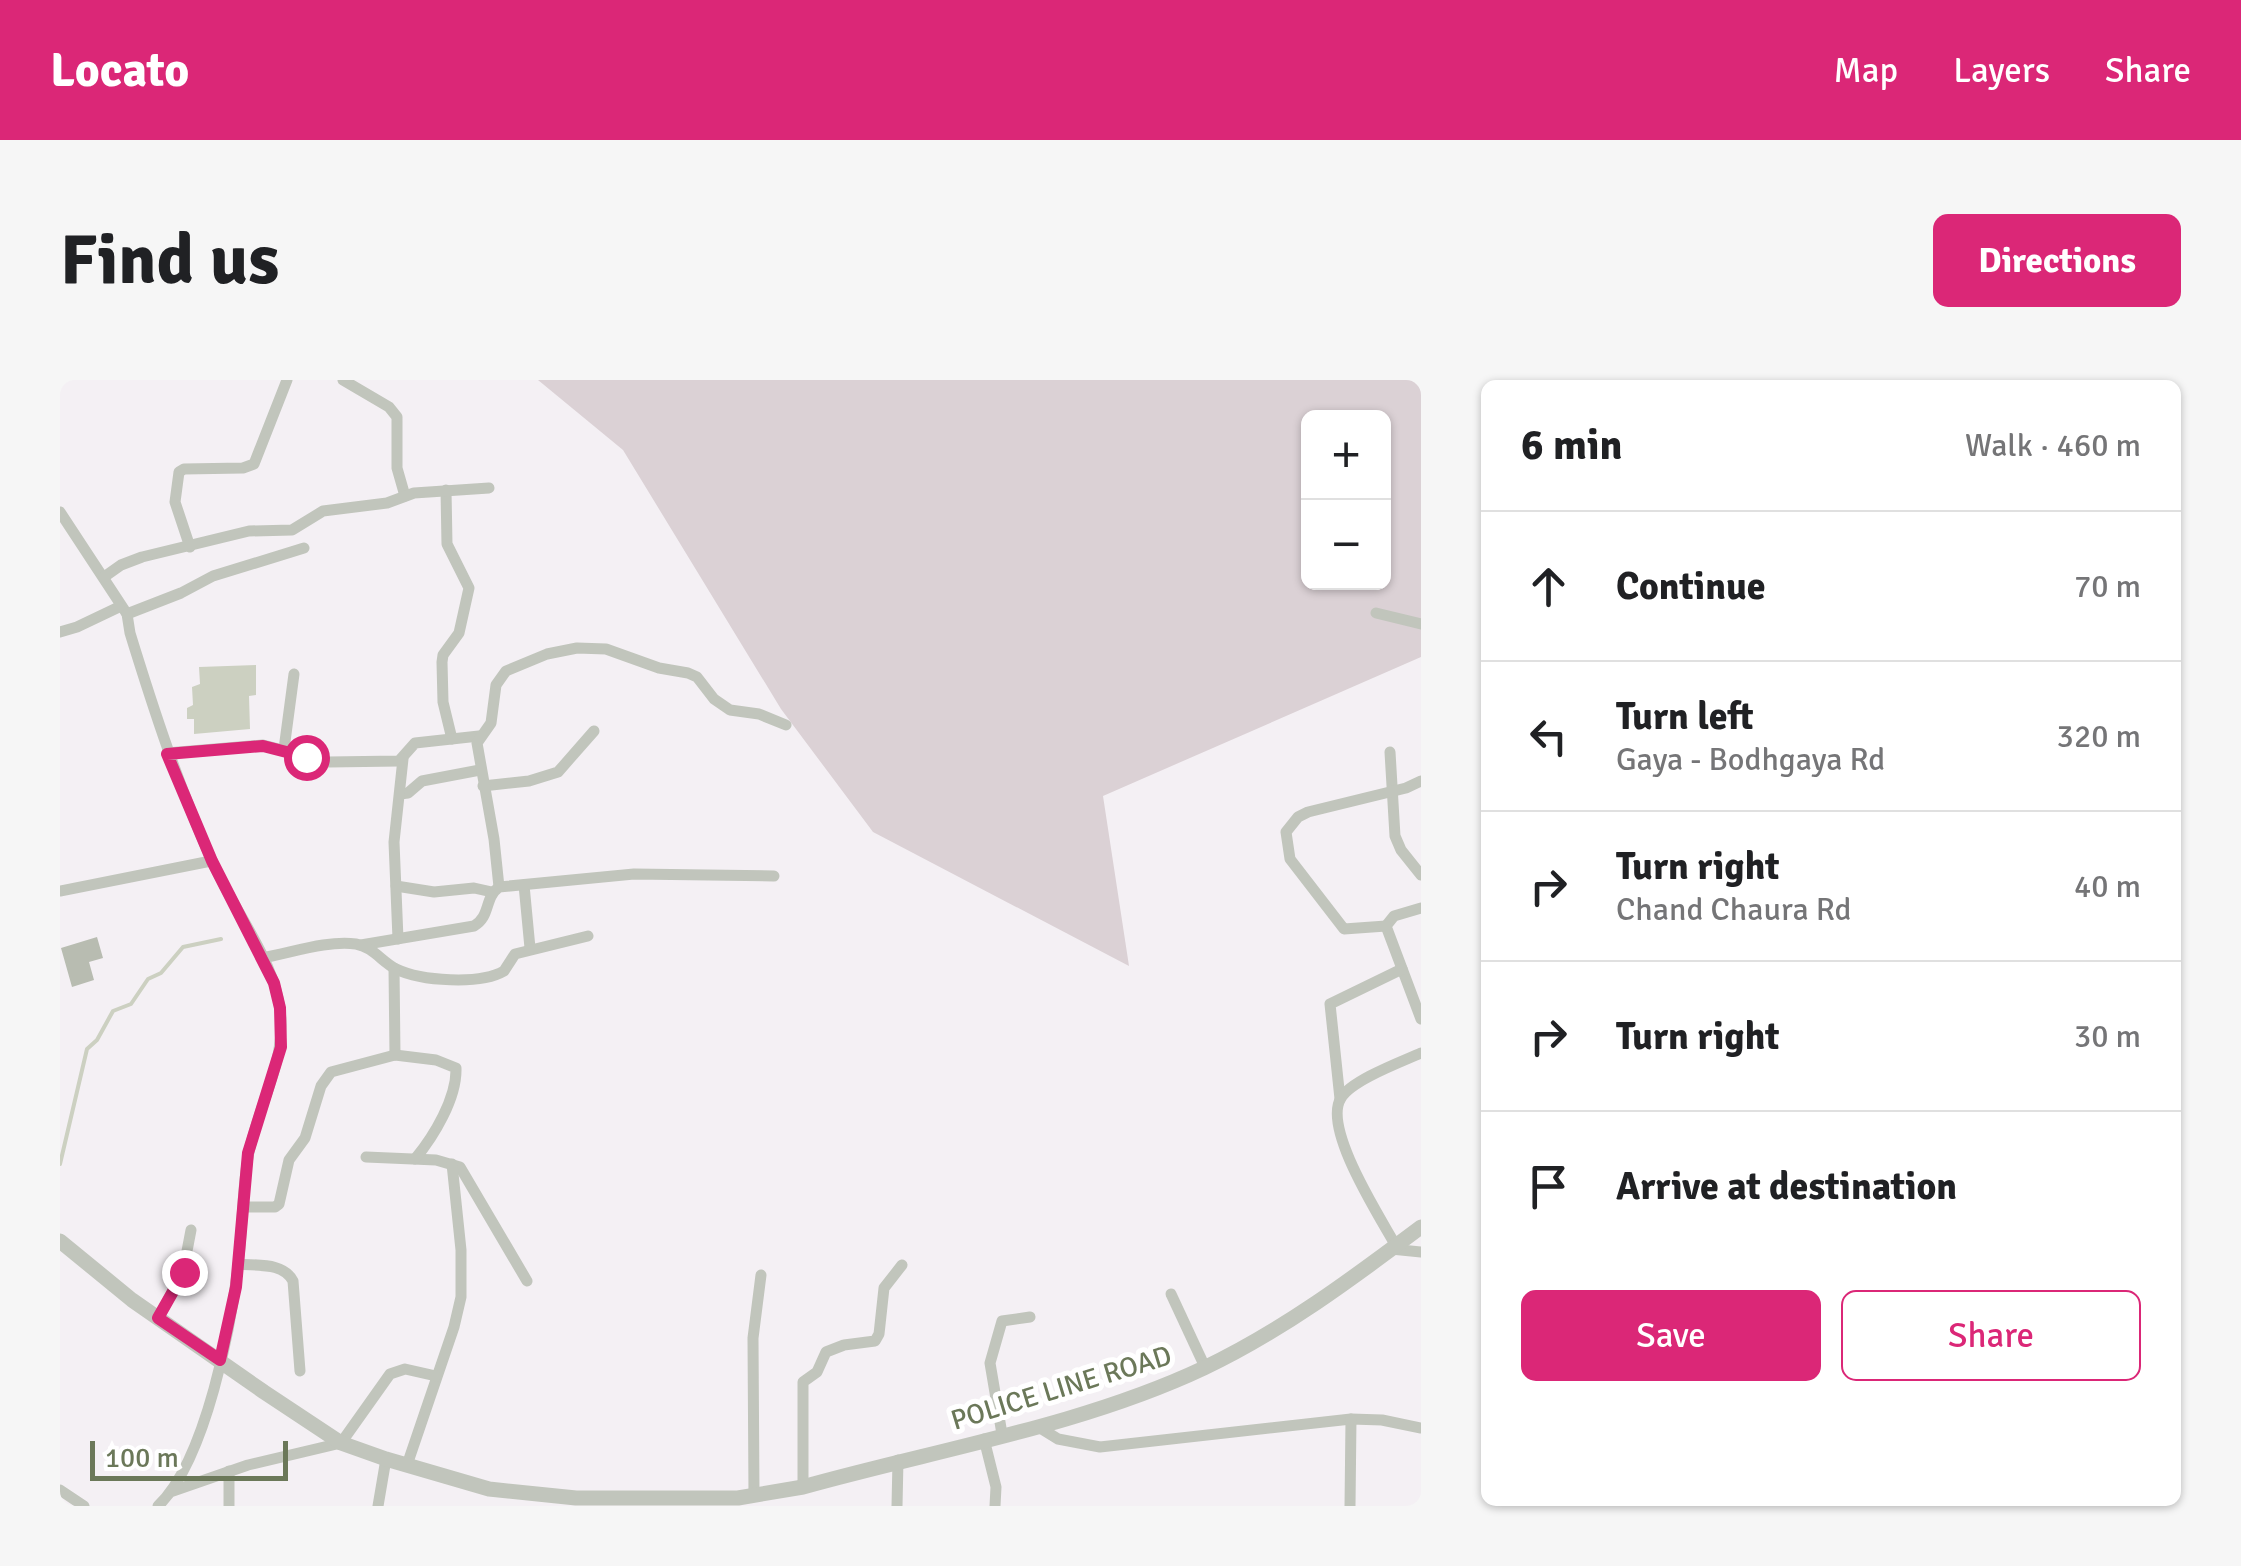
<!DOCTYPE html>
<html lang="en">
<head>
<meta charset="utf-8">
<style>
	:root { --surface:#fff; --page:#f6f6f6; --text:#202124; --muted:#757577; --line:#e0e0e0; --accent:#db2777 }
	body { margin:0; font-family:Signika,sans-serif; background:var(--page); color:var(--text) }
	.controls { position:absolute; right:30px; top:30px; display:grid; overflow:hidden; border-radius:15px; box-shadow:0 2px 8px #0004 }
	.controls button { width:90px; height:90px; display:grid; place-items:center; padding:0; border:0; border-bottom:2px solid var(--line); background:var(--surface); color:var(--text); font:50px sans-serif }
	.scale { position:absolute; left:30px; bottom:25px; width:198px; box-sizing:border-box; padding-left:10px; border:5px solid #6b7859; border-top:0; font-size:28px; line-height:35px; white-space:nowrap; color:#6b7859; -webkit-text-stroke:8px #fff; paint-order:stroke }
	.stop { position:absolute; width:30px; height:30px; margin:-22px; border:8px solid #db2777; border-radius:50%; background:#fff }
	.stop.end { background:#db2777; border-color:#fff; box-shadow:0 2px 10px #0008 }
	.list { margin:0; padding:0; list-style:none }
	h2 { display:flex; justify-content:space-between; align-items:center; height:130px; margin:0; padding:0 40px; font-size:42px }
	h2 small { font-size:32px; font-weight:400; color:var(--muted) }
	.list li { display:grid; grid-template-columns:65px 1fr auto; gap:30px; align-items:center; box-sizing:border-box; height:150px; padding:0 40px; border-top:2px solid var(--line) }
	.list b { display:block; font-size:38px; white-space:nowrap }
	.list p { margin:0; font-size:32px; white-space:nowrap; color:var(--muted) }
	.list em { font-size:32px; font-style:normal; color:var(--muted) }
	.actions { display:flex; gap:20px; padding:30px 40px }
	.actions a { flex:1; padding:22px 0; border:2px solid var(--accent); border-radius:15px; text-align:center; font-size:35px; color:var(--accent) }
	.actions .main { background:var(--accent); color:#fff }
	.icon { flex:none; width:55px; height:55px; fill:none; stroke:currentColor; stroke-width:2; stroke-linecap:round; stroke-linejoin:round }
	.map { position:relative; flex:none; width:1361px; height:1126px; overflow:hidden; border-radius:15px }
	header { display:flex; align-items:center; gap:60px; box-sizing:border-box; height:140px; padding:0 50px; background:var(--accent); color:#fff }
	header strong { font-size:48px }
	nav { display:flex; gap:55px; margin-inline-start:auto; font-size:35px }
	.intro { display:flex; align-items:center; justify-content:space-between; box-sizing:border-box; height:240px; padding:0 60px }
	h1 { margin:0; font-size:70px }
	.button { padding:25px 45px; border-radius:15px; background:var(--accent); color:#fff; font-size:35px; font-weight:700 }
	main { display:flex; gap:60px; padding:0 60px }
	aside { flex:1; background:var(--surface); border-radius:15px; box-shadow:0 2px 8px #0004 }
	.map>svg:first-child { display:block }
</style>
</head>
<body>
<header>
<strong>Locato</strong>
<nav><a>Map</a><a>Layers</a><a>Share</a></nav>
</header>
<div class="intro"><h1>Find us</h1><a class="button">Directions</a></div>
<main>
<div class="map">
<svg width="1361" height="1126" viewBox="0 0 1361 1126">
	<rect width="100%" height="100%" fill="#f4f0f4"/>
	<path fill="#dbd1d5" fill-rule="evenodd" d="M 478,0 L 1361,0 L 1361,277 L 1043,416 L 1069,586 L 813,452 L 721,329 L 563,70 ZM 1248,38 L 1324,38 L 1324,202 L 1248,202 Z"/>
	<path fill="#ccd0c1" d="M 196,285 L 196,315 L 189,316 L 190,349 L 134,354 L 134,339 L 127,339 L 127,328 L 133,325 L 132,307 L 140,304 L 139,287 Z"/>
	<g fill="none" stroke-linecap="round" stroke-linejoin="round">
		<path stroke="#ccd0c1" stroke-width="4" d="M 0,784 L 27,669 L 37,660 L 53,631 L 71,624 L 88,599 L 101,593 L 123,567 L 161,559"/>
	</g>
	<path fill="#b8bcb1" d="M 37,557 L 43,578 L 29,582 L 34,600 L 12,607 L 1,568 Z"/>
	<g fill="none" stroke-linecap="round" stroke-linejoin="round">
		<g stroke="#c1c5bc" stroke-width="11">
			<path d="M 283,0 L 329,27 L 337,37 L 337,88 L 345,116"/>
			<path d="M 386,110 L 387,164 L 409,208 L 399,253 L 383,275 L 382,282 L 383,322 L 392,359"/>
			<path d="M 0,132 L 67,234 L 70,253 C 94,331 119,407 152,481 C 171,525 208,572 218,618 C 231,675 200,718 189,772 C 182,806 183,842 179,877 C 172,944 146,1080 98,1126"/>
			<path d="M 130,167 L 115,122 L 119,92 L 124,89 L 183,88 L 194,84 L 227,0"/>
			<path d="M 44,197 L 61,185 L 82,177 L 189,151 L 232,150 L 263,131 L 327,123 L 354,113 L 429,108"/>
			<path d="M 1316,233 L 1361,244"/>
			<path d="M 67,234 L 121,213 L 153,196 L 244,168"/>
			<path d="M 0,252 L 17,247 L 59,227"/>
			<path d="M 224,369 L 234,294"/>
			<path d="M 1330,372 L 1335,456 L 1341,470 L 1361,495"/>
			<path d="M 107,373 L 203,365 L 269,382 L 339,381 L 355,363 L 419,356"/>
			<path d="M 423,406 L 469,401 L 498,392 L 534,351"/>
			<path d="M 340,414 L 348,413 L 362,401 L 420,390"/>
			<path d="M 464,505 L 470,568"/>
			<path d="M 336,506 L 374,512 L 414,508 L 432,512"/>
			<path d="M 439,507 L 434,459 L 417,363 L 431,343 L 436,305 L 446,291 L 487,274 L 517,268 L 546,269 L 599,288 L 628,293 L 637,297 L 654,319 L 670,330 L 699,334 L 726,345"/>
			<path d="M 0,511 L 151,481"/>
			<path d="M 1361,528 L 1334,536 L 1326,546 L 1361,639"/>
			<path d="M 1326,546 L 1284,549 L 1230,479 L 1226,452 L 1238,437 L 1248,432 L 1346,408 L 1361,401"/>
			<path d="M 338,559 L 334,462 L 343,379"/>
			<path d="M 301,565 L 414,546 C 431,536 424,518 439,507 L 574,494 L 714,496"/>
			<path d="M 202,578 C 231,573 267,560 296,564 C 313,567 322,582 336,589 C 361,601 420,605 444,591 L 455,574 L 528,556"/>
			<path d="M 334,588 L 335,675"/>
			<path d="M 1280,719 L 1270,624 L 1342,589"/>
			<path d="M 306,777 L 376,780 L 400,787 L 467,901"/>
			<path d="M 183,827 L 215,827 L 219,824 L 229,780 L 245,758 L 261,706 L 271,692 L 335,675 L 376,680 L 396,688 C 397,718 374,756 355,779"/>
			<path d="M 1336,866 C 1320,837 1262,748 1281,718 C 1292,700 1341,682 1361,673"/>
			<path d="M 1331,869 L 1361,872"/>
			<path d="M 178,884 C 197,886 223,882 233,901 L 240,991"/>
			<path d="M 1111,914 L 1145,987"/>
			<path d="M 98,939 L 123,892 L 131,850"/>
			<path d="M 977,1046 L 998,1059 L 1040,1067 L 1291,1039 L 1322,1040 L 1361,1048"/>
			<path d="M 942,1054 L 930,983 L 942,941 L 970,937"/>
			<path d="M 924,1059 L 936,1107 L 935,1126"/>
			<path d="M 347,1085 L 394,947 L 401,917 L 401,870 L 392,784"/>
			<path d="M 743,1107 L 743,1002 L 757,992 L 766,972 L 784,965 L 815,961 L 819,954 L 824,908 L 842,885"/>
			<path d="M 0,1110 L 24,1126"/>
			<path d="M 113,1111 L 188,1085 L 281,1063 L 330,994 L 345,989 L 376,996"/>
			<path d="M 694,1116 L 693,958 L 701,895"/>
			<path d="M 169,1126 L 169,1091"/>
			<path d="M 318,1126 L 326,1079"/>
			<path d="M 837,1126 L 838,1080"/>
			<path d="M 1290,1126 L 1291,1039"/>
		</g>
		<path stroke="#c1c5bc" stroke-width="15" d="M 0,861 L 72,920 L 204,1012 L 281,1063 L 326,1079 L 429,1109 L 516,1118 L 678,1118 L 743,1107 C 875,1070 1021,1046 1144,988 C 1222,951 1293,898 1361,847"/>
	</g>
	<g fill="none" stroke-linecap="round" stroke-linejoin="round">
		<path stroke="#db2777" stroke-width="12" d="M 124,892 L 98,938 L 160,980 L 176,907 L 188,773 L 221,667 L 220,628 L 214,603 L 152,481 L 107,374 L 203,366 L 246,377"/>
	</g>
	<g text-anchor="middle" stroke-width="10" stroke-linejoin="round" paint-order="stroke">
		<g font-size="28" fill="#6b7859" stroke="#fff">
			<text transform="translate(1001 1007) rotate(-17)" y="10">POLICE LINE ROAD</text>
		</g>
	</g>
</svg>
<div class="controls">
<button>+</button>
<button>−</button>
</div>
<div class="scale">100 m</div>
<div class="stop" style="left:246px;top:377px"></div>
<div class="stop end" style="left:124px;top:892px"></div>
</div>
<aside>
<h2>6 min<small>Walk · 460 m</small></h2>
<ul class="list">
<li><svg class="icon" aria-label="ahead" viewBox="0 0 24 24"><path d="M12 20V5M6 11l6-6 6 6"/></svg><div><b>Continue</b></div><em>70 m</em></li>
<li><svg class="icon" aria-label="left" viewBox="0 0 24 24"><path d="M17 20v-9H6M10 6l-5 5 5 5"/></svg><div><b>Turn left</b><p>Gaya - Bodhgaya Rd</p></div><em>320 m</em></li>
<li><svg class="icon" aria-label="right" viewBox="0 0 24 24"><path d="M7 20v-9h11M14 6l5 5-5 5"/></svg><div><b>Turn right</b><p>Chand Chaura Rd</p></div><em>40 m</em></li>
<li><svg class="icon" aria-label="right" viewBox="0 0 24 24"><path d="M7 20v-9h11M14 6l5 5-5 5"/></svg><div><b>Turn right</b></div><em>30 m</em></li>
<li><svg class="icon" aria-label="arrive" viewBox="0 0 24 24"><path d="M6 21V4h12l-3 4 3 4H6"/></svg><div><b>Arrive at destination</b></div></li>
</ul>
<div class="actions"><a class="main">Save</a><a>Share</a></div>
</aside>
</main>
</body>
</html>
